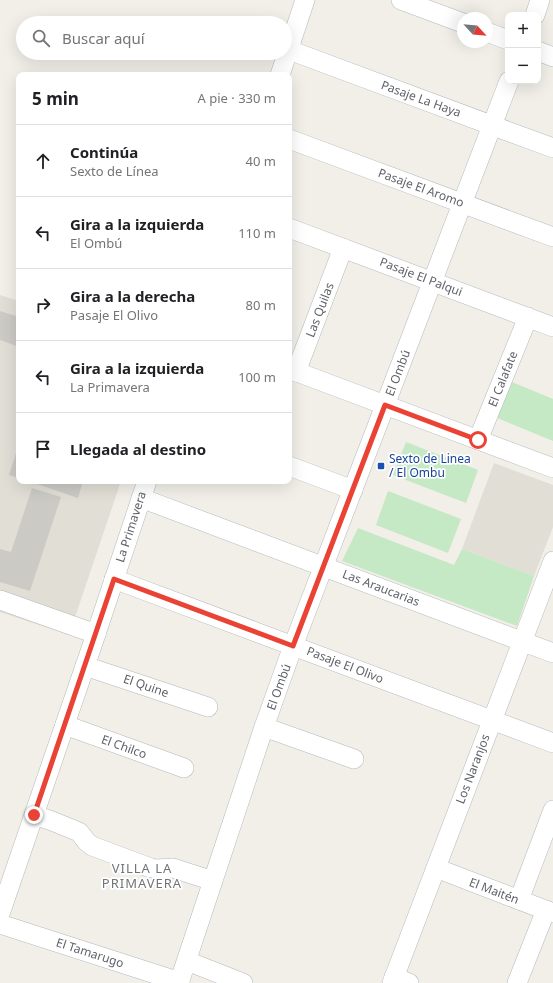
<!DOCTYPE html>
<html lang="es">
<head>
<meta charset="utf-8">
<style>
	:root { --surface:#fff; --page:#f6f6f6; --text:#202124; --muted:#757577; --line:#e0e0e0 }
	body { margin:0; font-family:"Noto Sans",sans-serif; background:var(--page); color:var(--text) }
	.controls { position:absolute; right:12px; top:12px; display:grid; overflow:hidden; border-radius:8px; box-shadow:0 4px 16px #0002 }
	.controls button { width:36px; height:36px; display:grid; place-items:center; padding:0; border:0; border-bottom:1px solid var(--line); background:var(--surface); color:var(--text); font:20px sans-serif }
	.compass { position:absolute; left:457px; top:12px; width:36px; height:36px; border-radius:50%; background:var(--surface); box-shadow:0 4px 16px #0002; rotate:116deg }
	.stop { position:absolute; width:12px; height:12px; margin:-9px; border:3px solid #ea4335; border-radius:50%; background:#fff }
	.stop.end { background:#ea4335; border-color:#fff; box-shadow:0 1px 4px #0008 }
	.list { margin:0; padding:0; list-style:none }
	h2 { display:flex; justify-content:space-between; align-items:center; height:52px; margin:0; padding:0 16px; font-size:17px }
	h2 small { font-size:13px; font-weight:400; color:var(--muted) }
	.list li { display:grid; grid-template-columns:26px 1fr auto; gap:12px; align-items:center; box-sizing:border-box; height:72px; padding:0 16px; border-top:1px solid var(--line) }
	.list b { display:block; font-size:15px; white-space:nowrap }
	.list p { margin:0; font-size:13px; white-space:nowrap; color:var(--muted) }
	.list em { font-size:13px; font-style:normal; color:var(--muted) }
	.icon { flex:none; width:22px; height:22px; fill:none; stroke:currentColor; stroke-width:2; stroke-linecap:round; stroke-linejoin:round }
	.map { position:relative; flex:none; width:553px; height:983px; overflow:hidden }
	.search { position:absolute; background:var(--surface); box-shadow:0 4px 16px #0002; left:16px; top:16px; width:276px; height:44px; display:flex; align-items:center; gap:10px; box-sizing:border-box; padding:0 14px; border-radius:22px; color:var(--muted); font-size:15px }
	.panel { position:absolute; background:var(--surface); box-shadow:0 4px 16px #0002; left:16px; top:72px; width:276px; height:412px; border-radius:8px }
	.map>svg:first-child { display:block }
</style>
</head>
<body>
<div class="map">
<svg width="553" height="983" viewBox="0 0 553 983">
	<rect width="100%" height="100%" fill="#f1efe8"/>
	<g fill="#e1ded6">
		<path d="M 0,295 L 19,301 L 19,481 L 121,481 L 69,635 L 0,612 Z"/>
		<path d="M 494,463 L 553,485 L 553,527 L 534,576 L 462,549 Z"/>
	</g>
	<g fill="#c5e8c5">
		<path d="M 512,382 L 553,399 L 553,441 L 497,418 Z"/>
		<path d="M 406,442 L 478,470 L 466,503 L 393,475 Z"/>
		<path d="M 388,491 L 461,519 L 448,553 L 376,525 Z"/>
		<path d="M 358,528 L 454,565 L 462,549 L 534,576 L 517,626 L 342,561 Z"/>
	</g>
	<g fill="#cccac5">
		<path d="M 0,311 L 19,317 L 19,347 L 0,340 Z"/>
		<path d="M 19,444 L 19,478 L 9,475 Z"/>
		<path d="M 28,481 L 83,481 L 78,498 Z"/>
		<path d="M 32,488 L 61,497 L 30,591 L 0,582 L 0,549 L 11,552 Z"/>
	</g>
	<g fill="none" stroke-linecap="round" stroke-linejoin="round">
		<g stroke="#b5b8bc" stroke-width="20">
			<g id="minor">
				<path d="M 401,0 L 463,23"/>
				<path d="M 535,15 L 540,0"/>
				<path d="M 487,32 L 508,40"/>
				<path d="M 289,50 L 553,148"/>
				<path d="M 538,51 L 553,57"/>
				<path d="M 280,75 L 305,0"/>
				<path d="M 289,139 L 553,237"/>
				<path d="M 289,228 L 553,327"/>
				<path d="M 289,369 L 553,468"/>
				<path d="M 296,372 L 343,248"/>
				<path d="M 478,440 L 528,317"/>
				<path d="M 289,466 L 353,490"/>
				<path d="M 141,498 L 553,653"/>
				<path d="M 114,579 L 553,743"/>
				<path d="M 0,600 L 96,634"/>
				<path d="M 85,666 L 208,707"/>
				<path d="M 65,725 L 184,768"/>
				<path d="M 264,727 L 354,759"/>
				<path d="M 34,815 L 52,821 L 79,832 L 87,842 L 92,846 L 151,868 L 157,869 L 173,868 L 213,881"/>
				<path d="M 436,868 L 553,913"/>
				<path d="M 519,900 L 553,810"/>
				<path d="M 0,914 L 96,634 L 147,481"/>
				<path d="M 0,924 L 180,982"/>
				<path d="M 187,961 L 243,983"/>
				<path d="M 394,977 L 409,983"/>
				<path d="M 179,983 L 264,727 L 293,646 L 509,81"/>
				<path d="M 392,983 L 553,561"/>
				<path d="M 517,983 L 546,910"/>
			</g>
		</g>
		<use href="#minor" stroke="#fff" stroke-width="19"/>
	</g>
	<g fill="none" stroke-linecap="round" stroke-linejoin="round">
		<path stroke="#ea4335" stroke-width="5" d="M 34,815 L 114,579 L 293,646 L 385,405 L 478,440"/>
	</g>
	<rect fill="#1a4fb4" stroke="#fff" stroke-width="1.5" x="377" y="462" width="8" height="8" rx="2"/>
	<g text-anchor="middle" stroke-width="3.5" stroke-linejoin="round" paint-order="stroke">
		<g font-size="12" fill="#5f6368" stroke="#fff">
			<text transform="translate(421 99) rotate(20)" y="4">Pasaje La Haya</text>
			<text transform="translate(421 188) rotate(20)" y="4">Pasaje El Aromo</text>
			<text transform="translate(421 277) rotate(21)" y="4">Pasaje El Palqui</text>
			<text transform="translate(320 310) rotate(-69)" y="4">Las Quilas</text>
			<text transform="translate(398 373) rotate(-69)" y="4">El Ombú</text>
			<text transform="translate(503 379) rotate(-68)" y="4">El Calafate</text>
			<text transform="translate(131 527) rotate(-72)" y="4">La Primavera</text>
			<text transform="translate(381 588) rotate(21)" y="4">Las Araucarias</text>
			<text transform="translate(345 665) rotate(21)" y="4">Pasaje El Olivo</text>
			<text transform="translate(146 686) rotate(19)" y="4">El Quine</text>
			<text transform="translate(279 687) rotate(-70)" y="4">El Ombú</text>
			<text transform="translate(124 747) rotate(20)" y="4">El Chilco</text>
			<text transform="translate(473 769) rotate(-69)" y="4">Los Naranjos</text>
			<text transform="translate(494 891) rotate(21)" y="4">El Maitén</text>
			<text transform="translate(90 953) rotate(18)" y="4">El Tamarugo</text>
		</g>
		<g font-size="12" fill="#164399" stroke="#fff" text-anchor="start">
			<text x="389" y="463">Sexto de Linea<tspan x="389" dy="14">/ El Ombu</tspan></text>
		</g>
		<g font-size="13" letter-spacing="1" fill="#70757a" stroke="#fff">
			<text x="142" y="873">VILLA LA<tspan x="142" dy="15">PRIMAVERA</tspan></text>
		</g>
	</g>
</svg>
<div class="controls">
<button>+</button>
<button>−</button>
</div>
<svg class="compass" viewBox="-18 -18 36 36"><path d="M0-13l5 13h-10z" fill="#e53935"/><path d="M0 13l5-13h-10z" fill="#757577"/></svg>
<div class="stop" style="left:478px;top:440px"></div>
<div class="stop end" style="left:34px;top:815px"></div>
<div class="search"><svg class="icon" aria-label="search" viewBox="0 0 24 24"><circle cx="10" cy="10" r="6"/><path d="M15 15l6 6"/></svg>Buscar aquí</div>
<section class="panel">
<h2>5 min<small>A pie · 330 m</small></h2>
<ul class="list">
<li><svg class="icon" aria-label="ahead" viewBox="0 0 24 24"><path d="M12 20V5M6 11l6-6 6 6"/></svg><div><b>Continúa</b><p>Sexto de Línea</p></div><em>40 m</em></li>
<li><svg class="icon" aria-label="left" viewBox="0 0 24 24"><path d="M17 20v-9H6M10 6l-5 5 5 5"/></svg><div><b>Gira a la izquierda</b><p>El Ombú</p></div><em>110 m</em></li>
<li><svg class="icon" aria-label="right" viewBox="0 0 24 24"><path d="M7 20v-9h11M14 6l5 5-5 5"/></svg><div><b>Gira a la derecha</b><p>Pasaje El Olivo</p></div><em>80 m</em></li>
<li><svg class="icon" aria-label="left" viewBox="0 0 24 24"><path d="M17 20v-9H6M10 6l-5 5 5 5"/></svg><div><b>Gira a la izquierda</b><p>La Primavera</p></div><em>100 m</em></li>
<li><svg class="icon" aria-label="arrive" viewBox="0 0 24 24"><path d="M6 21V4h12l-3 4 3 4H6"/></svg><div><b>Llegada al destino</b></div></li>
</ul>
</section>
</div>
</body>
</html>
